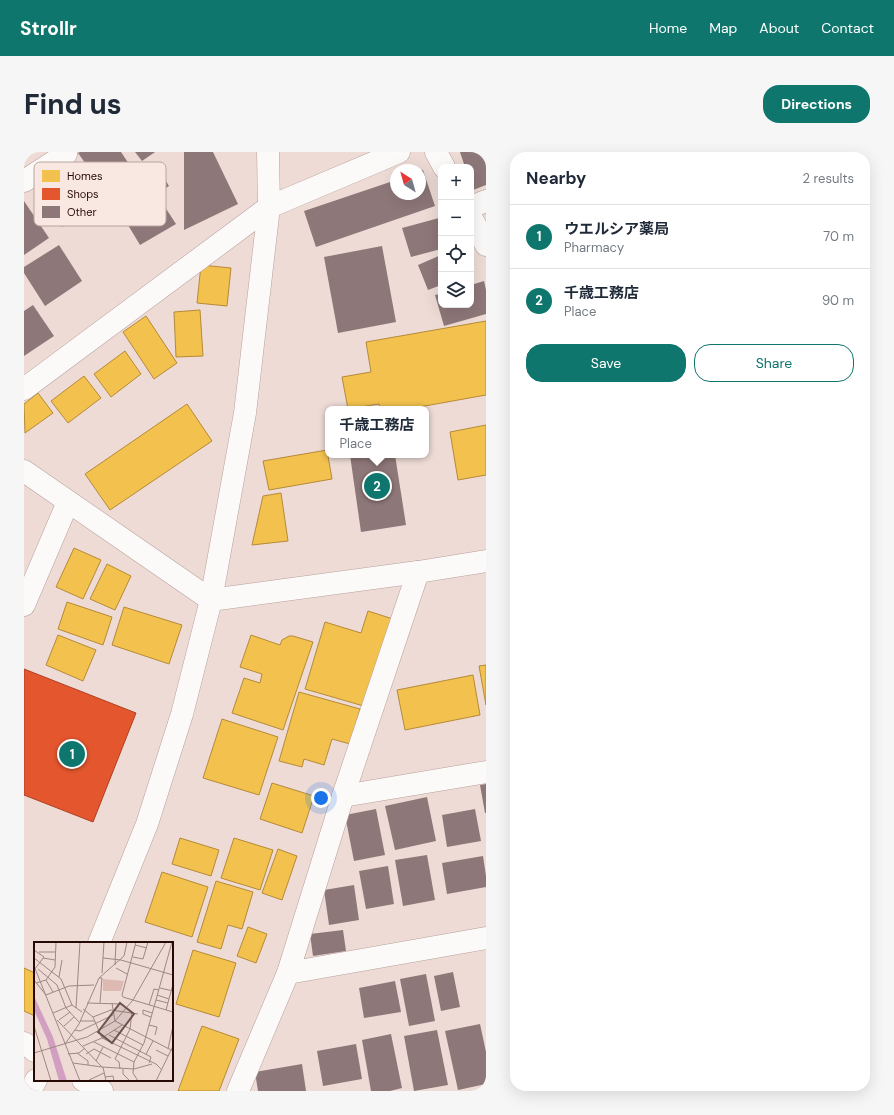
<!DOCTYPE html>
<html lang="en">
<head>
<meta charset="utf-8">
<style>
	:root { --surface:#fff; --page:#f6f6f7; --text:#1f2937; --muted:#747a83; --line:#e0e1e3; --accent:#0f766e }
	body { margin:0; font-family:"DM Sans","Noto Sans JP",sans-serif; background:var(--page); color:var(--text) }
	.controls { position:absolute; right:12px; top:12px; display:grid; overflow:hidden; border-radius:8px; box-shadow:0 4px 16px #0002 }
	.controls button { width:36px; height:36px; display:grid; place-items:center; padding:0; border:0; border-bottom:1px solid var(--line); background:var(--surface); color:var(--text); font:20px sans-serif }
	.compass { position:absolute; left:366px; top:12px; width:36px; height:36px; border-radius:50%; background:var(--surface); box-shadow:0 4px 16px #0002; rotate:323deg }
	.you { position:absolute; left:297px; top:646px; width:14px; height:14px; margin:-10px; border:3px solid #fff; border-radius:50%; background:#1a73e8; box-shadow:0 0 0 6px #1a73e833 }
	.badge { display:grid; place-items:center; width:26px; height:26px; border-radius:50%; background:var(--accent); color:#fff; font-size:13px; font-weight:700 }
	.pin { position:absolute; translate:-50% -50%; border:2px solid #fff; box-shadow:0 1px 4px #0006 }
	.popup { position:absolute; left:301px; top:254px; width:104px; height:52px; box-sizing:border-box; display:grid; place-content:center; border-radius:8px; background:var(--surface); filter:drop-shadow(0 1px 3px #0005); font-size:13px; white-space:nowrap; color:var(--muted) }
	.popup b { font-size:15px; color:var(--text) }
	.popup::after { content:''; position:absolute; left:50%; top:100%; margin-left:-8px; border:8px solid transparent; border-top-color:var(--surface) }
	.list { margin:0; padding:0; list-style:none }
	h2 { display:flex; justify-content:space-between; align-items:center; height:52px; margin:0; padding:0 16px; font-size:17px }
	h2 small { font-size:13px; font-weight:400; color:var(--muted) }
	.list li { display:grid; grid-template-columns:26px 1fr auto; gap:12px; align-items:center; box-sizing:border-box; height:64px; padding:0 16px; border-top:1px solid var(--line) }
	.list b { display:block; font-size:15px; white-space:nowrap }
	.list p { margin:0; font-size:13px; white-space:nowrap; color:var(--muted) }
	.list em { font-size:13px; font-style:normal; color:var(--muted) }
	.actions { display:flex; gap:8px; padding:12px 16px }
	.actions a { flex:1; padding:9px 0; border:1px solid var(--accent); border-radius:16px; text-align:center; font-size:14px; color:var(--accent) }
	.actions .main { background:var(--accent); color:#fff }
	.icon { flex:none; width:22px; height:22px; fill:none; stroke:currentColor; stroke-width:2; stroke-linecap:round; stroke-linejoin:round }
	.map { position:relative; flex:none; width:462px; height:939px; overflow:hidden; border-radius:16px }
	header { display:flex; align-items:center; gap:24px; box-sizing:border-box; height:56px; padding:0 20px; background:var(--accent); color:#fff }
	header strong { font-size:19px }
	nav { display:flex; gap:22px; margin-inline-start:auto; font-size:14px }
	.intro { display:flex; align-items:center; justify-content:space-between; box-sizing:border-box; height:96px; padding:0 24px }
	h1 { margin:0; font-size:28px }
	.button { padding:10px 18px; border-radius:16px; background:var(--accent); color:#fff; font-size:14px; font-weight:700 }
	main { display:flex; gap:24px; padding:0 24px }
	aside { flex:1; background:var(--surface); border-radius:16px; box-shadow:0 4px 16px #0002 }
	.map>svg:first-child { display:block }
</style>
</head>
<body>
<header>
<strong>Strollr</strong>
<nav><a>Home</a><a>Map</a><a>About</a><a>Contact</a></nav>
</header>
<div class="intro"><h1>Find us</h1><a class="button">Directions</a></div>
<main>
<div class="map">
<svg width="462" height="939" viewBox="0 0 462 939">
	<rect width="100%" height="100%" fill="#eedbd6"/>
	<g fill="#f2c14e" stroke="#b58a38">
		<path d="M 177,113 L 207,116 L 203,154 L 173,151 Z"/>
		<path d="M 176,158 L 179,204 L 152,205 L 150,160 Z"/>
		<path d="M 122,164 L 153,211 L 130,227 L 99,180 Z"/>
		<path d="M 462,169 L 462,243 L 384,257 L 356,257 L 355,252 L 324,257 L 318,225 L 347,220 L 342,190 Z"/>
		<path d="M 101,199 L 117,222 L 87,245 L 70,222 Z"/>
		<path d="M 60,224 L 77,246 L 44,271 L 27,249 Z"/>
		<path d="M 14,241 L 29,261 L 1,281 L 0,252 Z"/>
		<path d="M 163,252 L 188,289 L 86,358 L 61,322 Z"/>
		<path d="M 462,273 L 462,323 L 434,328 L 426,280 Z"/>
		<path d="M 303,298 L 308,327 L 245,338 L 239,309 Z"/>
		<path d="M 257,341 L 264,389 L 228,393 L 239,344 Z"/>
		<path d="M 50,396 L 77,408 L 59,447 L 32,435 Z"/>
		<path d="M 83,412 L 107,424 L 91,458 L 66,447 Z"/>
		<path d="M 43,450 L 88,465 L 79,493 L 34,477 Z"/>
		<path d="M 100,455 L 158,473 L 145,512 L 88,493 Z"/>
		<path d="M 344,459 L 369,467 L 343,555 L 281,537 L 301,470 L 337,481 Z"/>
		<path d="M 34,483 L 72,498 L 59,529 L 22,513 Z"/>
		<path d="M 227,483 L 256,493 L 258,488 L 265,484 L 269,484 L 289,490 L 259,578 L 208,561 L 220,526 L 236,531 L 238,522 L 216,515 Z"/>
		<path d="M 462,513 L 462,553 L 455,514 Z"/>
		<path d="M 449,523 L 456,563 L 381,578 L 373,538 Z"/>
		<path d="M 275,540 L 336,557 L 326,592 L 308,587 L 300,613 L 280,607 L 278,615 L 255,609 Z"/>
		<path d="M 198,567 L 254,585 L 235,643 L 179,626 Z"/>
		<path d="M 248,631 L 290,644 L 278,681 L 236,667 Z"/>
		<path d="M 156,686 L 195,698 L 187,724 L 148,712 Z"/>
		<path d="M 210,686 L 249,698 L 236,738 L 197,726 Z"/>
		<path d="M 254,697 L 273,704 L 258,748 L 238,741 Z"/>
		<path d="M 138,720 L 184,735 L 168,785 L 121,770 Z"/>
		<path d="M 192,729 L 229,740 L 218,777 L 204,773 L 197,797 L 173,790 Z"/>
		<path d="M 224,775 L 243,782 L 232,811 L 213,804 Z"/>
		<path d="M 169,798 L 212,811 L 195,865 L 152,852 Z"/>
		<path d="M 0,816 L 11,821 L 11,864 L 0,859 Z"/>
		<path d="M 178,874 L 215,887 L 195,939 L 154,939 Z"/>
	</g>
	<path fill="#e4572e" stroke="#ac4021" d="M 0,517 L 112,561 L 69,670 L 0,643 Z"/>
	<g fill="#8e7778">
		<path d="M 56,0 L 97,0 L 109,18 L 81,39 L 54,1 Z"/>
		<path d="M 111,0 L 131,0 L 118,9 Z"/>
		<path d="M 160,0 L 189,0 L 214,52 L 160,78 Z"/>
		<path d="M 436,0 L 462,0 L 462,33 L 449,38 L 447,33 L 447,15 L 441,15 Z"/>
		<path d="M 131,11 L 145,34 L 97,65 L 82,43 Z"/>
		<path d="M 399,18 L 411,54 L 292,95 L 280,59 L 372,28 L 372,42 L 396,42 L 396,19 Z"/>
		<path d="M 47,21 L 68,56 L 38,75 L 16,40 Z"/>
		<path d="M 0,49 L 25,86 L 0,103 Z"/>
		<path d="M 139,52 L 152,72 L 116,93 L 104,73 Z"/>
		<path d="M 415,66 L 417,75 L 417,97 L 387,105 L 378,76 Z"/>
		<path d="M 35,93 L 58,129 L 21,154 L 0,121 L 0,115 Z"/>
		<path d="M 358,94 L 372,170 L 314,181 L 300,105 Z"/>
		<path d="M 417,103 L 417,133 L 404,138 L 394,113 Z"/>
		<path d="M 460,129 L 462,138 L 462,162 L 420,174 L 411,143 L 417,142 L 417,153 L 447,153 L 447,133 Z"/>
		<path d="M 9,153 L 30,184 L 0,204 L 0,159 Z"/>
		<path d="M 326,303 L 371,303 L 382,373 L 337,380 Z"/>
		<path d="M 462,632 L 462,661 L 461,661 L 456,633 Z"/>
		<path d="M 403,645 L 412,689 L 371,698 L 361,654 Z"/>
		<path d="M 352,657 L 361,703 L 330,709 L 321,663 Z"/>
		<path d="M 451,657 L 457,689 L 423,695 L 418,663 Z"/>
		<path d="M 403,703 L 411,748 L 379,754 L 371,708 Z"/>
		<path d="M 459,704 L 462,724 L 462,735 L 423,742 L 418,711 Z"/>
		<path d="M 364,714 L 370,752 L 342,757 L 335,719 Z"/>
		<path d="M 330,733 L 335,768 L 305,773 L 300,738 Z"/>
		<path d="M 319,778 L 322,799 L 289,804 L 286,782 Z"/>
		<path d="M 429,820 L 436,855 L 417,859 L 410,824 Z"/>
		<path d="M 402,822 L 411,869 L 385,874 L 376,827 Z"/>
		<path d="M 371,829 L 377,860 L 340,866 L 335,836 Z"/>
		<path d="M 456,872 L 462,900 L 462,932 L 434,938 L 421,879 Z"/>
		<path d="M 413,878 L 424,933 L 390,939 L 380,884 Z"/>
		<path d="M 367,882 L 378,936 L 366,939 L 347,939 L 338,888 Z"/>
		<path d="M 332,892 L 338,927 L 299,934 L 293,899 Z"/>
		<path d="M 278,912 L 282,939 L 234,939 L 231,920 Z"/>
	</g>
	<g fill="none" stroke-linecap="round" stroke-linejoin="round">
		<g stroke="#b7a09a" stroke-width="23">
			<g id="minor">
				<path d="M 412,0 L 420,15"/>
				<path d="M 0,29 L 42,2"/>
				<path d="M 447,55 L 462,49"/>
				<path d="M 447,65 L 462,93"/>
				<path d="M 0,237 L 245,55 L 375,0"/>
				<path d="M 0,319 L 187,448 L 394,420 L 462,409"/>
				<path d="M 0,453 L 44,350"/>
				<path d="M 319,644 L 462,620"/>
				<path d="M 75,791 L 123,672 L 158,562 L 187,448 L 221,261 L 245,55 L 244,0"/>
				<path d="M 264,821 L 462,786"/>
				<path d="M 0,891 L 11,899"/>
				<path d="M 59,928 L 78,939"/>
				<path d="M 6,939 L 12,928"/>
				<path d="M 214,939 L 264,821 L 319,644 L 394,420"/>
			</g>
		</g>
		<use href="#minor" stroke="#fcfaf9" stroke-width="22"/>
	</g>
	<g transform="translate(10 790)">
		<rect width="139" height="139" fill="#eedbd6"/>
		<path d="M 69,37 L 90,39 L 87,49 L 69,49 Z" fill="#deb9b1"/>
		<path d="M 0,54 L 19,95 L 33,139 L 25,139 L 13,97 L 0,68 Z" fill="#d1a0c1"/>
		<path fill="none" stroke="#9f8782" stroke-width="1" d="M 102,0 L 88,53 L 89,55 L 139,70M 101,3 L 113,6M 0,8 L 10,15 L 0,28M 5,10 L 22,10M 99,15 L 109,17 L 114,0M 0,16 L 27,37 L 38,63 L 48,70M 9,16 L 21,18M 69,16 L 87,18 L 139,33M 81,23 L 82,0M 0,24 L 46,139M 82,26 L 93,32M 4,27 L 23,43 L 32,66 L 45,80M 68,31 L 70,0M 25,35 L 28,18M 65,36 L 68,36 L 66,61M 0,38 L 12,53 L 35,44 L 60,43M 12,38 L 19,50M 2,41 L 12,38 L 21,25 L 22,0M 126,46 L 139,49M 123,53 L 135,57M 122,58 L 134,61M 53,61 L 87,62M 78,61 L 81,79 L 139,109M 115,63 L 120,47 L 125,48M 42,66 L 46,0M 49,67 L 59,75 L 68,96 L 122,122 L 128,128M 132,68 L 139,42M 19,71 L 38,63M 59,75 L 77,68 L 104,72M 117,75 L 109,72 L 109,68 L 118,71M 23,78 L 68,125 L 100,127 L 118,122M 25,78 L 36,70M 46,79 L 61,79M 115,83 L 123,85 L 121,93M 0,84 L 17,139M 30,84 L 40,75M 41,88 L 46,89 L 79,73M 80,88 L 109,103M 75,93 L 117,115 L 115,121M 60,100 L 100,120 L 110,101 L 138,0M 31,102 L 45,82 L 65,36 L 90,14 L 93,0M 49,104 L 68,96 L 88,83M 134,107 L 139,84M 122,108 L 134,114M 0,111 L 53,95 L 81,79 L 99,58 L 132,0M 43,111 L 54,119 L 54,123M 34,112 L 45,111 L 51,106M 52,112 L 60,107 L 77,116M 112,112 L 119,99M 62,119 L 69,105M 100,120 L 99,131 L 104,139M 39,121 L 68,125M 69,125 L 72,139M 86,127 L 85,120 L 81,117 L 96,87 L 98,70M 89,127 L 89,132 L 96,139M 71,135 L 79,134 L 80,139M 55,138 L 70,131M 122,139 L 139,104"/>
		<path fill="#6d534e" fill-opacity="0.15" stroke="#6d534e" stroke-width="2" d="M 86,61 L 100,72 L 78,101 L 64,90 Z"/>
		<rect width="139" height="139" fill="none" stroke="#280a04" stroke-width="2"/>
	</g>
	<rect x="10" y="10" width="132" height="64" rx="6" fill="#f9e7e2" stroke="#baa59f" stroke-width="1"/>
	<rect x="18" y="18" width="18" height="12" fill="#f2c14e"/>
	<rect x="18" y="36" width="18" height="12" fill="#e4572e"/>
	<rect x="18" y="54" width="18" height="12" fill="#8e7778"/>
	<g font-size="11" fill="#280a04">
		<text x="43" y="28">Homes</text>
		<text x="43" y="46">Shops</text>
		<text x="43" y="64">Other</text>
	</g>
</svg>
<div class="controls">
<button>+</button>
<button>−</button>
<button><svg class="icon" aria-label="locate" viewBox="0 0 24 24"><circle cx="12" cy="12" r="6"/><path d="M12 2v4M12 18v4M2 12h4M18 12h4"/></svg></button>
<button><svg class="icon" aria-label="layers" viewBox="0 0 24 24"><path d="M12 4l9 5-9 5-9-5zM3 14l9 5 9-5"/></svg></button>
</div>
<svg class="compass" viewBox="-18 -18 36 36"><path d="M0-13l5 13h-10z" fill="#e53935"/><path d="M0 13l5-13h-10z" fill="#747a83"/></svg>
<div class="you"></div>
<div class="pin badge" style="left:48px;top:602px">1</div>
<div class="pin badge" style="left:353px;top:334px">2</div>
<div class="popup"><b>千歳工務店</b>Place</div>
</div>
<aside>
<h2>Nearby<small>2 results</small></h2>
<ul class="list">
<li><span class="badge">1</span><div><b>ウエルシア薬局</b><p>Pharmacy</p></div><em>70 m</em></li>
<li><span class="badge">2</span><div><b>千歳工務店</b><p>Place</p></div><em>90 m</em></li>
</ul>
<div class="actions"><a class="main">Save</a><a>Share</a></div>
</aside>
</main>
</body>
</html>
